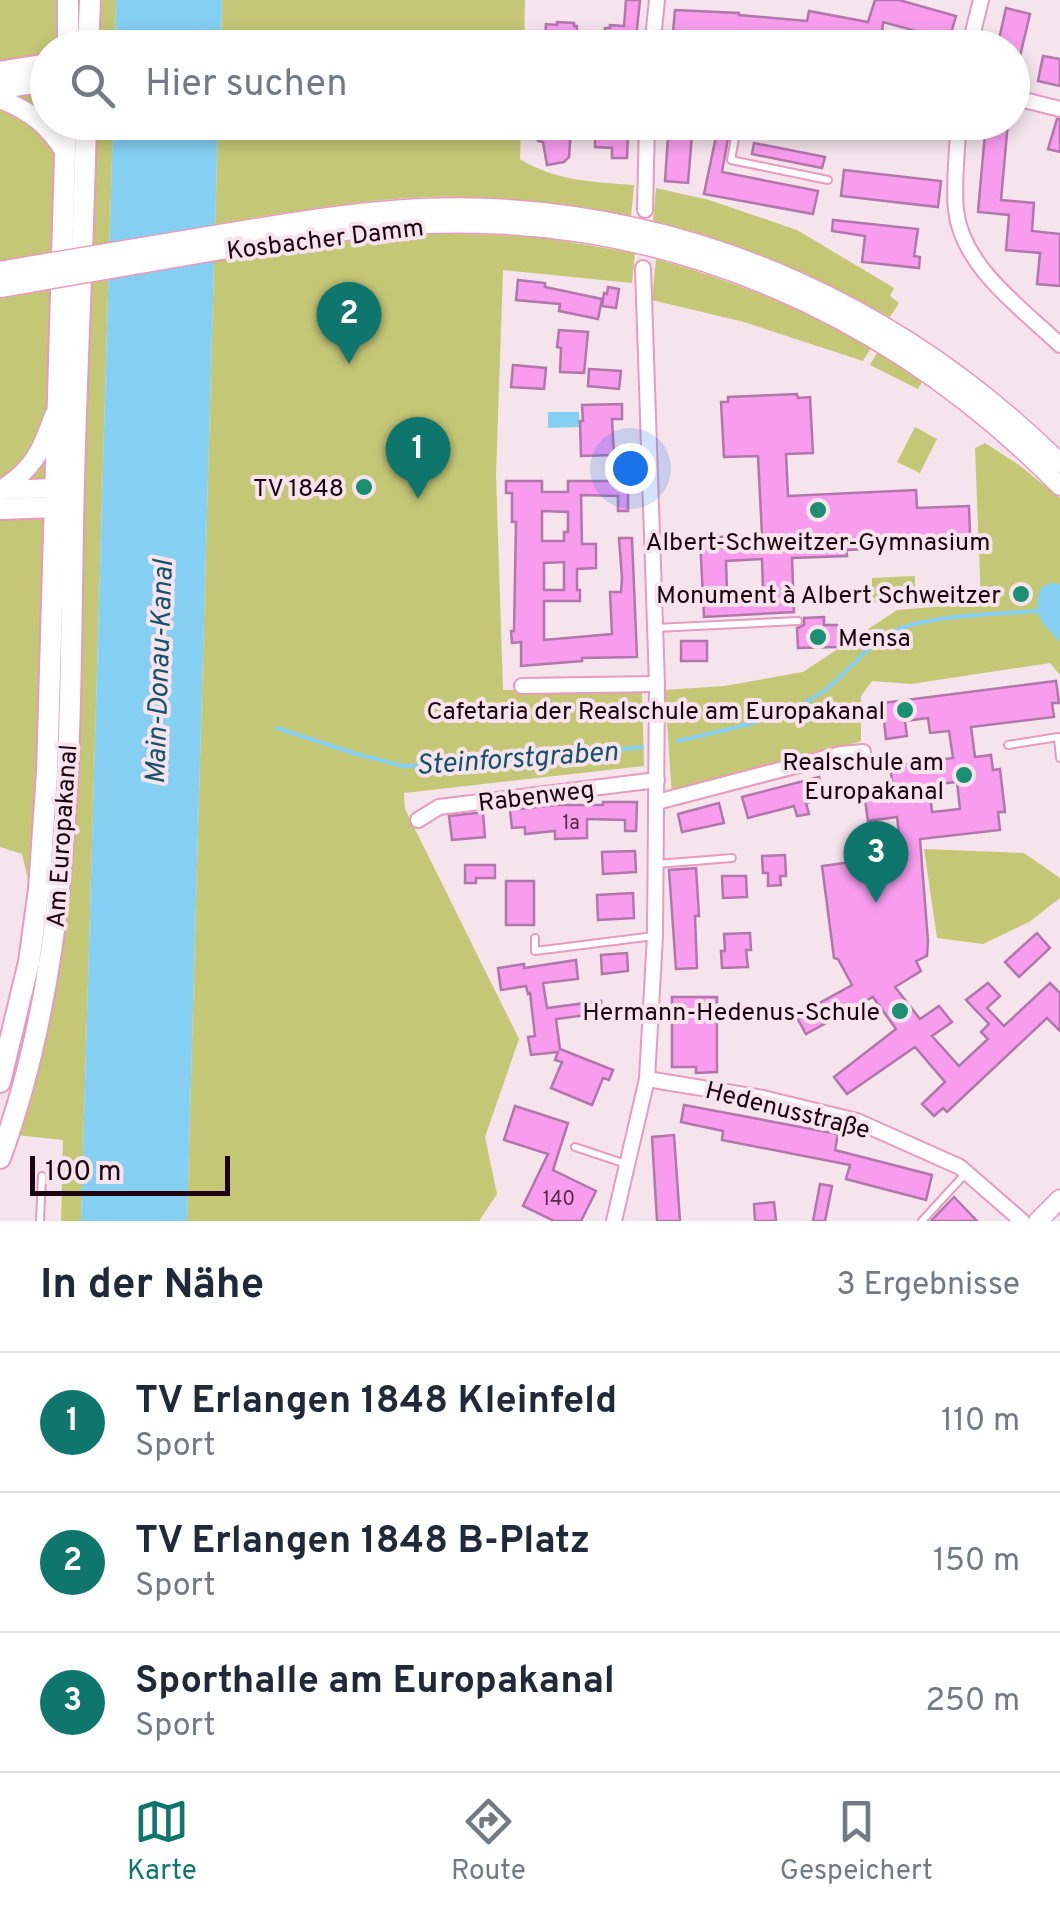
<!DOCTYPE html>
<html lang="de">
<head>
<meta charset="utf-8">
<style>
	:root { --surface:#fff; --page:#f6f6f7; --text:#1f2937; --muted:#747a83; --line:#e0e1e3; --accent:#0f766e }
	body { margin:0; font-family:Overpass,sans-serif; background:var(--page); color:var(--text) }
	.scale { position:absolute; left:30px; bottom:25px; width:200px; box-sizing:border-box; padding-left:10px; border:5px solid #1e0411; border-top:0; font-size:28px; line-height:35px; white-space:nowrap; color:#1e0411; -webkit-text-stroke:8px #f5e4eb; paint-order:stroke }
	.you { position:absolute; left:630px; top:468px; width:35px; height:35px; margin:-25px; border:8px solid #fff; border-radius:50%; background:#1a73e8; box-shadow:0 0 0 15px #1a73e833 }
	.badge { display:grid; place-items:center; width:65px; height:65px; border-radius:50%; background:var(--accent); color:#fff; font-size:32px; font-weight:700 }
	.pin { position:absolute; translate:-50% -82px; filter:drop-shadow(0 2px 5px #0008) }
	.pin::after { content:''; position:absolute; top:52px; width:35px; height:30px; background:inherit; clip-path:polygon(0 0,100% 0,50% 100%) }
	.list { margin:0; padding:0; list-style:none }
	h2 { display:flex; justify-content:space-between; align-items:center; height:130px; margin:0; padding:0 40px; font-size:42px }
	h2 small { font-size:32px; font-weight:400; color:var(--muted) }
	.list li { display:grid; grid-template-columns:65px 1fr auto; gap:30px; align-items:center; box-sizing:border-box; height:140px; padding:0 40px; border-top:2px solid var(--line) }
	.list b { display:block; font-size:38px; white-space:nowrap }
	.list p { margin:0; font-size:32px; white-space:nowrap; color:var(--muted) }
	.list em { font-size:32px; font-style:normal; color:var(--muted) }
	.icon { flex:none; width:55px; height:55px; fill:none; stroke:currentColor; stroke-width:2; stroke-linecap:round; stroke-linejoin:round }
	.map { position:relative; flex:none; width:1060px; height:1221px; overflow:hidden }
	.search { position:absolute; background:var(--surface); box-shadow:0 5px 15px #0003; left:30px; right:30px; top:30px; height:110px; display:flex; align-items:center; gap:25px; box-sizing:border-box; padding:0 35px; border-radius:55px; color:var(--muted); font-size:38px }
	.sheet { height:550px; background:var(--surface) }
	nav { display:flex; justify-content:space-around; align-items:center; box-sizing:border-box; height:140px; border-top:2px solid var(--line); background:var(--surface); font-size:28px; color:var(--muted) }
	nav a { display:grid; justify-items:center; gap:5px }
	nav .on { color:var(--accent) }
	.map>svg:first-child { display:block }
</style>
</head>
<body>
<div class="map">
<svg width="1060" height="1221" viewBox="0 0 1060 1221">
	<rect width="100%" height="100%" fill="#f5e4eb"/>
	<g fill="#c4c776">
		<path d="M 0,0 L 116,0 L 115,47 L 48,48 L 48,122 L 113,123 L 81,1221 L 61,1221 L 63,1140 L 16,1135 L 53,987 L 22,854 L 0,847 Z"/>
		<path d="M 222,0 L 525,0 L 524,47 L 221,48 Z"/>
		<path d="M 218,123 L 521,123 L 520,159 C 555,181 593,182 634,185 L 631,216 C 564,206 498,195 430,197 C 371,199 311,209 252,218 L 243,256 L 370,237 L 425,233 L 533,236 L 635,253 L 632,283 L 503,270 L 496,475 L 503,690 L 642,692 L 644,766 L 404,793 L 405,809 L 519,1039 L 485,1137 L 497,1194 L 479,1221 L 187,1221 Z"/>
		<path d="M 656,188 L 709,200 L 797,230 L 894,288 L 890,296 L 899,303 L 890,317 C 813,277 736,244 653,222 Z"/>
		<path d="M 656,259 C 731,280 803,308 871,348 L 863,361 L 744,322 L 652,300 Z"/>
		<path d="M 878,351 L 923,380 L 918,389 L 870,365 Z"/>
		<path d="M 915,427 L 937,439 L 920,473 L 897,462 Z"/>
		<path d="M 985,443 L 1019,465 L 1060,498 L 1060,675 L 1050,663 L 911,684 L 872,681 L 861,696 L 861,741 L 672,798 L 665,690 L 724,686 L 803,672 L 897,610 L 981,603 L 975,448 Z"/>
		<path d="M 915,576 L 915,600 L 872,603 L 872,578 Z"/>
		<path d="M 924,849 L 1024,853 L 1060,878 L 1060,898 L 1029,922 L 983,944 L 937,938 Z"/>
	</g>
	<g fill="#85cff3">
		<path d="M 116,0 L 222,0 L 221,47 L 115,47 Z"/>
		<path d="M 113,123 L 218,123 L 187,1221 L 81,1221 Z"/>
		<path d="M 548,412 L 579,412 L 579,427 L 548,428 Z"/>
		<path d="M 1051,583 L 1060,584 L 1060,642 C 1042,622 1031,616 1041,587 Z"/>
	</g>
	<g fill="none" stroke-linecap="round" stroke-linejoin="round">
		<g stroke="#85cff3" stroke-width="4">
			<path d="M 277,728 L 353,753 L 403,766 L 482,765 L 642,747"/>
			<path d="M 678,741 C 730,728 786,721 829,687 C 850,669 868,645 893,632 C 923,615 1000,614 1037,611"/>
		</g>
	</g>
	<g fill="#f89dee" stroke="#b176ab" stroke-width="2.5" fill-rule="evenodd">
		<path d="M 626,0 L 640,0 L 635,48 L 620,48 L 621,43 L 604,42 L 605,28 L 610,28 L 610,25 L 624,26 Z"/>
		<path d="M 875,0 L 899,0 L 956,16 L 949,40 L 883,22 L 881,48 L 852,48 L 853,43 L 789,32 L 789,39 L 673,32 L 675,10 L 739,13 L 739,15 L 807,21 L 809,11 L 868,22 Z"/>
		<path d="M 1006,8 L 1030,14 L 1017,69 L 1012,69 L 1012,48 L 997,48 Z"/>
		<path d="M 557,22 L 574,23 L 574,26 L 577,26 L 576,48 L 562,48 L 562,39 L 545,38 L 546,24 L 557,25 Z"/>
		<path d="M 1043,56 L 1060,59 L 1060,86 L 1038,81 Z"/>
		<path d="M 1057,119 L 1060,119 L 1060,152 L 1048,149 Z"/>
		<path d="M 669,122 L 693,122 L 688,183 L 665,181 Z"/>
		<path d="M 719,122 L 731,122 L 722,172 L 818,191 L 813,214 L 704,194 Z"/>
		<path d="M 986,122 L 1008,122 L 1001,200 L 1034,203 L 1032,231 L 1060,234 L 1060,286 L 1037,284 L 1040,253 L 1006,250 L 1009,215 L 978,212 Z"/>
		<path d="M 539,127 L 571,129 L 569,157 L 564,162 L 547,165 L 543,142 L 538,141 Z"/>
		<path d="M 595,133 L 628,135 L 627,158 L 612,158 L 612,148 L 595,147 Z"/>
		<path d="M 754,143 L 825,157 L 822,168 L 752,154 Z"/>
		<path d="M 844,170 L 941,181 L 938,207 L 841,196 Z"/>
		<path d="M 833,220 L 918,229 L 914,256 L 920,257 L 919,268 L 862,262 L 865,236 L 832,231 Z"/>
		<path d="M 518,280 L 545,283 L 545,287 L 602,299 L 598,319 L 559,311 L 560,304 L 516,300 Z"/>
		<path d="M 608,287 L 619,289 L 616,308 L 602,306 L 604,293 L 607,294 Z"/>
		<path d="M 559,330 L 588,332 L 584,373 L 560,372 L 561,348 L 557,347 Z"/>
		<path d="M 513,365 L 546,368 L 544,389 L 511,387 Z"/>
		<path d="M 589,369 L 621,371 L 619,389 L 588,386 Z"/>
		<path d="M 797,394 L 798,398 L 810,397 L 813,453 L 786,454 L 788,496 L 916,490 L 917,508 L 969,506 L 970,535 L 953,536 L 953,540 L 890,543 L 890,548 L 846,550 L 847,556 L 792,558 L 794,612 L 704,617 L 700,538 L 762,535 L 758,456 L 724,457 L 721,402 L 728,402 L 728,397 ZM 762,559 L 763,590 L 727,592 L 726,561 Z"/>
		<path d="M 622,404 L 622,419 L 612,419 L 614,455 L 581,456 L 580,421 L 583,421 L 582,405 Z"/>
		<path d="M 610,464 L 623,464 L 623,482 L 628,482 L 628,511 L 618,511 L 618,496 L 581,495 L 582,544 L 596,544 L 596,568 L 577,569 L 577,590 L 580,590 L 580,601 L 544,601 L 544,640 L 612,634 L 610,592 L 621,592 L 622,578 L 619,538 L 632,538 L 637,657 L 582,658 L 582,661 L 521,666 L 521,642 L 512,643 L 511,631 L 514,631 L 516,522 L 512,522 L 512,493 L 506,493 L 506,481 L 542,481 L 542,492 L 568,492 L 568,481 L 610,481 ZM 542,511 L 568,512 L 568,532 L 564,532 L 564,541 L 542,541 ZM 564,562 L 564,590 L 544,590 L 544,563 Z"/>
		<path d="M 824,617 L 824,625 L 837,625 L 838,647 L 798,648 L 797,628 L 804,625 L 804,618 Z"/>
		<rect x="681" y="641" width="26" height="20"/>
		<path d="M 1056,681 L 1059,703 L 1052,703 L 1054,717 L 971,727 L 975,757 L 991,755 L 993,770 L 1000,769 L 1005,812 L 998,812 L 1000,830 L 920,839 L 928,941 L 927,956 L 916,961 L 921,971 L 895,987 L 920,1019 L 939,1006 L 952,1022 L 932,1036 L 959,1066 L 988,1039 L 981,1032 L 989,1024 L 966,1000 L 988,983 L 1000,996 L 987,1008 L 1004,1026 L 1050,983 L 1060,993 L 1060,1031 L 1047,1018 L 947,1112 L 943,1108 L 934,1116 L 922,1104 L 945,1082 L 915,1047 L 847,1094 L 834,1077 L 896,1029 L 873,997 L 806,1034 L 796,1016 L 852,985 L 838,959 L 834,958 L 822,866 L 881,858 L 882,861 L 902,859 L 897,817 L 868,821 L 864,793 L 893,789 L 890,766 L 953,758 L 949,731 L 930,733 L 928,718 L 905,721 L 907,736 L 886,739 L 882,703 ZM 957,782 L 960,809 L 932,812 L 929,785 Z"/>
		<path d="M 819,777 L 824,798 L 806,803 L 809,814 L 797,816 L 794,806 L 748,818 L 742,797 Z"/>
		<path d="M 603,802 L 637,802 L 636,831 L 625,831 L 625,820 L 587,819 L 587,838 L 555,839 L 555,831 L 525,834 L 525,827 L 512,828 L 510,810 L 555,805 L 603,805 Z"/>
		<path d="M 719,803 L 724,823 L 682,832 L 678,814 Z"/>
		<path d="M 476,813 L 483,813 L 485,837 L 452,840 L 449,816 Z"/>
		<path d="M 635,851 L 636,872 L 603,874 L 602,852 Z"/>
		<path d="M 785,855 L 786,876 L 780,876 L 781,885 L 768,886 L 768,873 L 763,873 L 762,856 Z"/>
		<path d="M 465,865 L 495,865 L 495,878 L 476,878 L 476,883 L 465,883 Z"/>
		<path d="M 696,868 L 699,916 L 695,916 L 697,968 L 676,969 L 669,870 Z"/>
		<path d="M 722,876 L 746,876 L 747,897 L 723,898 Z"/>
		<rect x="506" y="881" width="28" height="44"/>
		<path d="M 633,893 L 634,918 L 598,920 L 597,895 Z"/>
		<path d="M 750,933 L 751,950 L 746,950 L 748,967 L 722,968 L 721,951 L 725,951 L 724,934 Z"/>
		<path d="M 1037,933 L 1050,948 L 1019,977 L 1005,962 Z"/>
		<path d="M 627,953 L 628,971 L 602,974 L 601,955 Z"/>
		<path d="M 576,960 L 578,979 L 543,983 L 547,1008 L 601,1001 L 602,1013 L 556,1019 L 560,1049 L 613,1070 L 609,1080 L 603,1078 L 592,1105 L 551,1088 L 562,1062 L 555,1060 L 558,1052 L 531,1055 L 528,1037 L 535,1036 L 530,993 L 528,994 L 526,986 L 501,990 L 498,968 L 524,964 L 524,968 Z"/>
		<path d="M 672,997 L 717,997 L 717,1072 L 696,1073 L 696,1067 L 672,1067 Z"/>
		<path d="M 684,1105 L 838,1134 L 835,1150 L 932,1175 L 926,1200 L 846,1179 L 850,1165 L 722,1140 L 723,1131 L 681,1122 Z"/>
		<path d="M 515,1106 L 568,1123 L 553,1170 L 596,1191 L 581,1221 L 554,1221 L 523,1206 L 548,1154 L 504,1140 Z"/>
		<path d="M 674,1135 L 680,1221 L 657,1221 L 652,1137 Z"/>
		<path d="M 820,1184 L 832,1186 L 825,1221 L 813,1221 Z"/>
		<path d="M 954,1197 L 977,1221 L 931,1221 Z"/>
		<path d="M 774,1202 L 776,1221 L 755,1221 L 754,1204 Z"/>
	</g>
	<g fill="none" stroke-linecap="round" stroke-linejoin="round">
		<g stroke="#e89bbe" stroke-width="10">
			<g id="service">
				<path d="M 738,122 L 731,160 L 828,180"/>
				<path d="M 655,628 L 798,621"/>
				<path d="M 1008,745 L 1058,737 L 1060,758"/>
				<path d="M 657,864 L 732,858"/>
				<path d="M 535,938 L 535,951 L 654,936"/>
				<path d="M 575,1147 L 626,1164"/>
				<path d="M 40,1221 L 42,1176"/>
				<path d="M 922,1221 L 966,1173"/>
			</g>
		</g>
		<g stroke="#e89bbe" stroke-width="18">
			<g id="minor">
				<path d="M 652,48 L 657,0"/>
				<path d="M 969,48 L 981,0"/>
				<path d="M 1012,97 L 1060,109"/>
				<path d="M 958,122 C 958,151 953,182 956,210 C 962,267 1022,308 1060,345"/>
				<path d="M 645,210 L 647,122"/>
				<path d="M 522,686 L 657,684"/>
				<path d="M 657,802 L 841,754 L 863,752"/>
				<path d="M 418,820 L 439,807 L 657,780"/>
				<path d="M 647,1079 L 763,1098 L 857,1121 L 960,1167 L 1022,1221"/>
				<path d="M 614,1221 L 647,1079 L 655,936 L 657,684 L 643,268"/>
			</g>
		</g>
		<g stroke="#e89bbe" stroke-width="21">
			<g id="tertiary">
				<path d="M 0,89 L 48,82"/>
				<path d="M 0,99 C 29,110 50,126 65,153"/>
				<path d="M 256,228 C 333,215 411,204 490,208 C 708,218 906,310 1060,463"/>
				<path d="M 256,244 C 313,235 370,226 428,224 C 671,215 892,315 1060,486"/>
				<path d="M 0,271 L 28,266"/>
				<path d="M 0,288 L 30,283"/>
				<path d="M 0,490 L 55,488"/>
				<path d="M 1,490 C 34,468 41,452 54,415"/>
				<path d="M 1038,1221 L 1060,1199"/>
			</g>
		</g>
		<g stroke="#e89bbe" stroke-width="24">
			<g id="secondary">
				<path d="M 68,48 L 68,0"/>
				<path d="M 88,48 L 90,0"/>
				<path d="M 0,72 L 48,64"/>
				<path d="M 0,509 L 54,507"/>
				<path d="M 0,1082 L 29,962 L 39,889 L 47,773 L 66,122"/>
				<path d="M 0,1158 C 74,957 69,741 73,530 C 75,394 83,259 86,122"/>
			</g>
		</g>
		<use href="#service" stroke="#fff" stroke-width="6"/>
		<use href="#minor" stroke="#fff" stroke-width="14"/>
		<use href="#tertiary" stroke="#fff" stroke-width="18"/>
		<use href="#secondary" stroke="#fff" stroke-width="20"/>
		<g stroke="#e89bbe" stroke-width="21" stroke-linecap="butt">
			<g id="tertiary-bridge">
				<path d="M 28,266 L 256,228"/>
				<path d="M 30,283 L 256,244"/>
			</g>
		</g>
		<use href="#tertiary-bridge" stroke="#fff" stroke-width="18"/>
	</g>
	<g fill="#1b8f72" stroke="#f5e4eb" stroke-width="4">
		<circle cx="364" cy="487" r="10"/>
		<circle cx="818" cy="510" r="10"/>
		<circle cx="1021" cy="594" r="10"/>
		<circle cx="818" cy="637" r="10"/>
		<circle cx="905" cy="710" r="10"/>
		<circle cx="964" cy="775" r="10"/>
		<circle cx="900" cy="1011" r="10"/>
	</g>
	<g text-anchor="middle" stroke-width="8" stroke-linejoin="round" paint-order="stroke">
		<g font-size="20" fill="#542a48">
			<text x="571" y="829">1a</text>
			<text x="559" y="1205">140</text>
		</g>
		<g font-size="25" fill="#1e0411" stroke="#f5e4eb">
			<text transform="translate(325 238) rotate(-7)" y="9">Kosbacher Damm</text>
			<text transform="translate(536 795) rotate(-7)" y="9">Rabenweg</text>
			<text transform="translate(61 836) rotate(-86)" y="9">Am Europakanal</text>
			<text transform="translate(788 1109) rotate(14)" y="9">Hedenusstraße</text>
		</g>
		<g font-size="25" fill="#1e0411" stroke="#f5e4eb" text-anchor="end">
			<text x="344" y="496">TV 1848</text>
			<text x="818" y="550" text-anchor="middle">Albert-Schweitzer-Gymnasium</text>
			<text x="1001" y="603">Monument à Albert Schweitzer</text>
			<text x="838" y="646" text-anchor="start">Mensa</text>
			<text x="885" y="719">Cafetaria der Realschule am Europakanal</text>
			<text x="944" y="770">Realschule am<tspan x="944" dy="29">Europakanal</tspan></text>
			<text x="880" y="1020">Hermann-Hedenus-Schule</text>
		</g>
		<g font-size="28" font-style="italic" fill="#17516a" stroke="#f5e4eb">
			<text transform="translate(158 672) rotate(-88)" y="10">Main-Donau-Kanal</text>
			<text transform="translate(517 757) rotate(-4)" y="10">Steinforstgraben</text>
		</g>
	</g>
</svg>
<div class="scale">100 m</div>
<div class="you"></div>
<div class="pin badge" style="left:418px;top:499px">1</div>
<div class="pin badge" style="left:349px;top:364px">2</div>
<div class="pin badge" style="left:876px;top:903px">3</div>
<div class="search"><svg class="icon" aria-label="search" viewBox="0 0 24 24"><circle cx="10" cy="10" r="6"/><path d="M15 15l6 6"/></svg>Hier suchen</div>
</div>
<section class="sheet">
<h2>In der Nähe<small>3 Ergebnisse</small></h2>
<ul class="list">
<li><span class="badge">1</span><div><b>TV Erlangen 1848 Kleinfeld</b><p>Sport</p></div><em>110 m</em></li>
<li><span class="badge">2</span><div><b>TV Erlangen 1848 B-Platz</b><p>Sport</p></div><em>150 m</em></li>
<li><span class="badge">3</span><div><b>Sporthalle am Europakanal</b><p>Sport</p></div><em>250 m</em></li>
</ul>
</section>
<nav>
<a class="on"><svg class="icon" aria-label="map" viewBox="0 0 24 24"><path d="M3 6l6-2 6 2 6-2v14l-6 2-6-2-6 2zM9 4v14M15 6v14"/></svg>Karte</a>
<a><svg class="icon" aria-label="directions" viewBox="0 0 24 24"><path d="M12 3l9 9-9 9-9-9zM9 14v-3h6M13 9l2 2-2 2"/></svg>Route</a>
<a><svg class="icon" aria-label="saved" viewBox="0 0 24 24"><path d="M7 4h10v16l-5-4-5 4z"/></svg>Gespeichert</a>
</nav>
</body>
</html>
